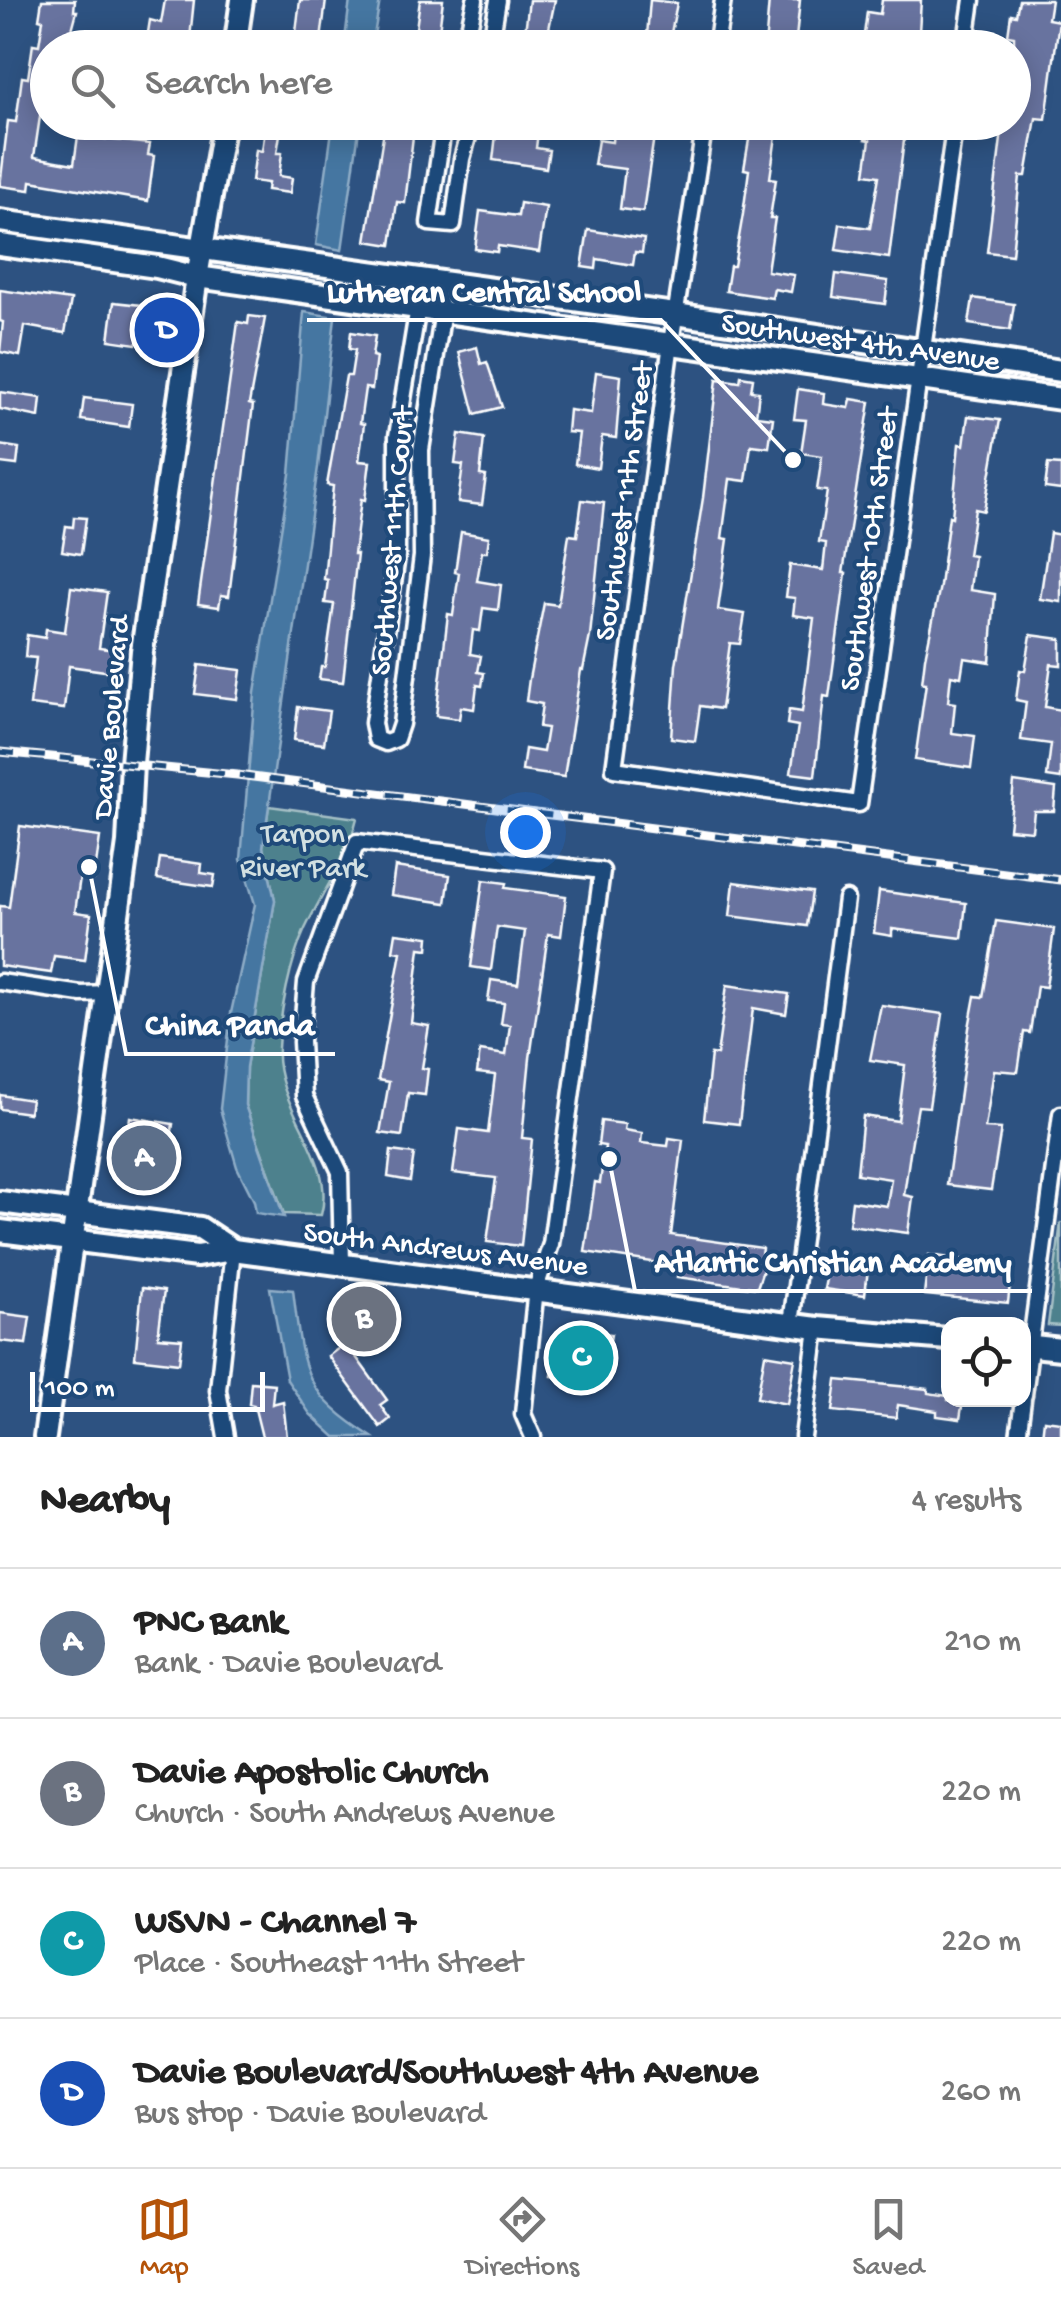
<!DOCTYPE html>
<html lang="en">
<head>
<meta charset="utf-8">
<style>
	:root { --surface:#fff; --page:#f2f2f2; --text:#222; --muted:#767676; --line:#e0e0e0; --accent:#b45309 }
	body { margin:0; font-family:"Gochi Hand",sans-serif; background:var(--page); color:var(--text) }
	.controls { position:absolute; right:30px; bottom:30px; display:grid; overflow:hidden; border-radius:20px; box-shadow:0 5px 25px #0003 }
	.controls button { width:90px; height:90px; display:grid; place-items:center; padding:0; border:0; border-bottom:2px solid var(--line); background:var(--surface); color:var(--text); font:50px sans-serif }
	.scale { position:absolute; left:30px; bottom:25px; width:235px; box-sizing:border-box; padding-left:10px; border:5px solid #fff; border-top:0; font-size:28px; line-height:35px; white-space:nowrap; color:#fff; -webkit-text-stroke:8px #1f4a7a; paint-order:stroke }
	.you { position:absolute; left:525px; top:832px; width:35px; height:35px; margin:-25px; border:8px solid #fff; border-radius:50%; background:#1a73e8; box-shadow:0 0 0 15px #1a73e833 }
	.badge { display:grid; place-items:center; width:65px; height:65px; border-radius:50%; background:var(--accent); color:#fff; font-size:32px; font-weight:700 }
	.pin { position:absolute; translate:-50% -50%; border:5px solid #fff; box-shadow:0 2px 10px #0006 }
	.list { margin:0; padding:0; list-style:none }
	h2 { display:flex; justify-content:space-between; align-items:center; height:130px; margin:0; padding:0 40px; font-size:42px }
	h2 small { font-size:32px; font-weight:400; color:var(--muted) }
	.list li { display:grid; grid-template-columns:65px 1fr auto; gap:30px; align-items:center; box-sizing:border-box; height:150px; padding:0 40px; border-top:2px solid var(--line) }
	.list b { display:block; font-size:38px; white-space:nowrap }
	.list p { margin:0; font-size:32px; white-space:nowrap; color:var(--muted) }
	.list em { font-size:32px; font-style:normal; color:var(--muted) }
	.icon { flex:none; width:55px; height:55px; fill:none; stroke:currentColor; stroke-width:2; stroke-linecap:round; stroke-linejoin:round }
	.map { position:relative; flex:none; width:1061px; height:1437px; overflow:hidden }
	.search { position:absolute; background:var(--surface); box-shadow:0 5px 25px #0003; left:30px; right:30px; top:30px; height:110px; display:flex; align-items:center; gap:25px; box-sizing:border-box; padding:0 35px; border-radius:55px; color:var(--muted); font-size:38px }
	.sheet { height:730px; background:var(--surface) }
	nav { display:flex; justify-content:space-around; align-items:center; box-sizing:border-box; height:140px; border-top:2px solid var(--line); background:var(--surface); font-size:28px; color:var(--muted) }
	nav a { display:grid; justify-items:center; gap:5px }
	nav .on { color:var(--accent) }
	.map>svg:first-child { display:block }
</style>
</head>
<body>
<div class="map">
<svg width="1061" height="1437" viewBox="0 0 1061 1437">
	<rect width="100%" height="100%" fill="#2d5281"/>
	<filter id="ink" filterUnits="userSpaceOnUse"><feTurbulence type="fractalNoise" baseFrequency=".01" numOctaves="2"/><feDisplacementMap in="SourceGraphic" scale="20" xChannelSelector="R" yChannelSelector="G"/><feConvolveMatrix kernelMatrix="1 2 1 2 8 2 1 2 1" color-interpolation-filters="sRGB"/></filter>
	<g filter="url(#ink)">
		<g fill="#4d818d" stroke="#a6c0c6" stroke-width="2.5">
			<path d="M 269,806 L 357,818 C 347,859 323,891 305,929 C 290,962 280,1012 278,1048 C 274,1108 337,1157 321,1215 L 284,1214 L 245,1105 L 246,1067 L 275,900 L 263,847 Z"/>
			<path d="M 1061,1222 L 1061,1326 L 1048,1325 Z"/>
		</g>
		<g fill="#4476a1" stroke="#8fadc7" stroke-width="2.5">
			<path d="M 350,0 L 380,0 L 372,47 L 344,47 Z"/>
			<path d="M 333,123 L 360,123 L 342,250 L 316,245 Z"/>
			<path d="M 304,312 L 335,317 L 318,467 L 263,847 L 275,900 L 246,1067 L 245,1105 L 284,1217 L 256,1213 L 254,1201 L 237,1167 L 220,1109 L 231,1013 L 255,904 L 241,859 L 255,693 L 290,474 Z"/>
			<path d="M 270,1288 L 293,1290 C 303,1369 301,1392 372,1437 L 335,1437 L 310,1414 L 287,1380 Z"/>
		</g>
		<g fill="#67739f" stroke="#fff" stroke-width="2.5">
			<path d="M 42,0 L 75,0 L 74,11 L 77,11 L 67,48 L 48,48 L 48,103 L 42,103 L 34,157 L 74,164 L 78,136 L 150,144 L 148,155 L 154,156 L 148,201 L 31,181 L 30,190 L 0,186 L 8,121 L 16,122 L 22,77 L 28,78 L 33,44 L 39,45 L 43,20 L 39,19 Z"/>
			<path d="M 165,0 L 194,0 L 189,48 L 146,45 L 150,20 L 161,23 Z"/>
			<path d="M 300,0 L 326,0 L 320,48 L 294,48 Z"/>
			<path d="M 420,0 L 443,0 L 438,39 L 444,40 L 443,48 L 402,48 L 404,34 L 415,36 Z"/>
			<path d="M 529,0 L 555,0 L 545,48 L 523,48 Z"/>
			<path d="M 650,0 L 677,3 L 668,48 L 646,48 Z"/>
			<path d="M 769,0 L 800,0 L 795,48 L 765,48 Z"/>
			<path d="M 882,0 L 921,0 L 918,48 L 863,42 L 867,12 L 880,14 Z"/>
			<path d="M 1019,0 L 1051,0 L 1048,19 L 1059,21 L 1046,119 L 1036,118 L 1026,176 L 1020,176 L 1012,255 L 987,252 L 1003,122 L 1014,122 L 1014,36 L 1008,35 L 1011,14 L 1016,15 Z"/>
			<path d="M 266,122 L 282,122 L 277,153 L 282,153 L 279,176 L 292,178 L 290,193 L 267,190 L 268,183 L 252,181 L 256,150 L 262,151 Z"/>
			<path d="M 614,122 L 656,122 L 643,212 L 620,209 L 625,169 L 594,165 L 598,140 L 612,142 Z"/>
			<path d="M 752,122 L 778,122 L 770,178 L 776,179 L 770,218 L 775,218 L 767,271 L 794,275 L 791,292 L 774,289 L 772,298 L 726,291 L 730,266 L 734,266 L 743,214 L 749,170 L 744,169 Z"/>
			<path d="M 867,122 L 906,125 L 889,258 L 836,250 L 840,224 L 870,228 L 879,176 L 865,174 L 870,140 L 865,139 Z"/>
			<path d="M 385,124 L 414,128 L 405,203 L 397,202 L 391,245 L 366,241 Z"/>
			<path d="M 497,126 L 538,132 L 536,148 L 549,150 L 546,168 L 493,160 Z"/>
			<path d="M 520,203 L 546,207 L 539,252 L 498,246 L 497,252 L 475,249 L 480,211 L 518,216 Z"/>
			<path d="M 588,230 L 644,239 L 642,253 L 635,252 L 633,265 L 597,259 L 596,269 L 582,267 Z"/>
			<path d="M 836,274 L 888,281 L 885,304 L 833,297 Z"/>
			<path d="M 0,290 L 71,300 L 65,333 L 25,326 L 20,356 L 0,352 L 3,322 L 0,321 Z"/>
			<path d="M 973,298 L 1014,304 L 1010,330 L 969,324 Z"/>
			<path d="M 114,302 L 141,305 L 144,325 L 140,330 L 141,339 L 136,344 L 109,340 Z"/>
			<path d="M 249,316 L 265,318 L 249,404 L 253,405 L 229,596 L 221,595 L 219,607 L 198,604 L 238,322 L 248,324 Z"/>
			<path d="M 351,332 L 375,336 L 372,356 L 376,357 L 372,389 L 365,388 L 360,423 L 364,424 L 359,461 L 370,462 L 365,500 L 361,499 L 354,554 L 357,554 L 343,682 L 319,679 L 321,667 L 325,667 L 334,604 L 325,603 L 328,580 L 324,579 L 333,486 L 327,485 L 346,376 L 351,376 L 355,350 L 349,349 Z"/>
			<path d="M 477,347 L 481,364 L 487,362 L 502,407 L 475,414 L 459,352 Z"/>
			<path d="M 596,372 L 621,376 L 616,438 L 602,436 L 598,468 L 575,464 L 579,433 L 567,432 L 569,410 L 591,413 Z"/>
			<path d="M 741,376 L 753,378 L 751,391 L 759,392 L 756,416 L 773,418 L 769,447 L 751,445 L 746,481 L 730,479 L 722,538 L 728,539 L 718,610 L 745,614 L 740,644 L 730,643 L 721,709 L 700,706 L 695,741 L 671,738 L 676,665 L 703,498 L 717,379 L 740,382 Z"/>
			<path d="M 798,389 L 824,393 L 823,404 L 849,408 L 851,399 L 870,402 L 843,573 L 846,573 L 829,697 L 824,696 L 815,776 L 791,773 L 798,726 L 787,724 L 789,710 L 802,712 L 814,618 L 793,615 L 795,598 L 786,597 L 790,565 L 823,570 L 826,543 L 819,542 L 827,491 L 817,490 L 822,456 L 801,453 L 806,420 L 794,419 Z"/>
			<path d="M 0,392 L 41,398 L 39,417 L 0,409 Z"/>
			<path d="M 84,398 L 132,404 L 129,427 L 81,420 Z"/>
			<path d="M 968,416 L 1000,420 L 984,511 L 975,509 L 968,555 L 974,556 L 970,590 L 995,594 L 990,662 L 964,658 L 961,677 L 951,675 L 948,702 L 955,703 L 952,733 L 975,736 L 971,768 L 915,760 L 926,683 L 922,683 L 925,658 L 940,586 L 949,516 L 952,517 L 959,444 L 964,445 Z"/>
			<path d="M 459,434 L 484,438 L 480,475 L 486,476 L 482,505 L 458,502 L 463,465 L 455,464 Z"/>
			<path d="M 0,445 L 19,448 L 17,465 L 0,463 Z"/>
			<path d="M 1048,464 L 1061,465 L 1061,490 L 1045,488 Z"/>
			<path d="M 582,500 L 604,503 L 590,636 L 583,670 L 581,670 L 564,777 L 522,771 L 525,749 L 543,752 L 547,728 L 539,727 L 542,704 L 526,701 L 529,679 L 544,603 L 558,605 L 569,535 L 577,536 Z"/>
			<path d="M 74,517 L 86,518 L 81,554 L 62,551 L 66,526 L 73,527 Z"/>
			<path d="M 461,532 L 489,537 L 487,552 L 482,552 L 477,581 L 501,585 L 498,610 L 483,608 L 480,631 L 473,630 L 470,654 L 481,656 L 478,672 L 484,673 L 482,686 L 477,685 L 474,709 L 461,707 L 459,719 L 436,716 L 448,614 L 453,615 L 459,573 L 455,572 Z"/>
			<path d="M 1050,533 L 1061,535 L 1061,602 L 1040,599 Z"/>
			<path d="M 71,587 L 107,592 L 99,648 L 115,650 L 112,672 L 69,666 L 64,709 L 30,705 L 36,658 L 25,657 L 27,635 L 45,638 L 46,629 L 65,632 Z"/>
			<path d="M 1031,635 L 1061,639 L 1061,665 L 1051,664 L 1045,707 L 1061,710 L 1061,779 L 1047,777 L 1051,744 L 1021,740 L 1026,702 L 1016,700 L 1020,670 L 1025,671 Z"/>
			<path d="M 199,665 L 241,670 L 237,699 L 195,694 Z"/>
			<path d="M 298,707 L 329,711 L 324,744 L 294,740 Z"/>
			<path d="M 1014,782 L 1056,788 L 1054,811 L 1034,811 L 1032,831 L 1009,829 Z"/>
			<path d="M 20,826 L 100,837 L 94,879 L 80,877 L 75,912 L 91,914 L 85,960 L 54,956 L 51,973 L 0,966 L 0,906 L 9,907 Z"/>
			<path d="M 160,858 L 202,864 L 201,873 L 215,875 L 213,887 L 157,879 Z"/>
			<path d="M 395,867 L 450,875 L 446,903 L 391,895 Z"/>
			<path d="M 483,880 L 506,883 L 505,888 L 566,896 L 561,936 L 548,934 L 530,1058 L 522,1138 L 532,1139 L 521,1246 L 487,1242 L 496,1178 L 453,1173 L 459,1129 L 488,1133 L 495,1075 L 477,1073 L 480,1051 L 506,1055 L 510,1025 L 501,1024 L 504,1003 L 488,1001 L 491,980 L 518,984 L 525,931 L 497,927 L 491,970 L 471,967 Z"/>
			<path d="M 734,882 L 812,892 L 807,926 L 730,916 Z"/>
			<path d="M 879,891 L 966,903 L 962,938 L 892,929 L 892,936 L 874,933 Z"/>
			<path d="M 996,921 L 1054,929 L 1046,987 L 1037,986 L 1030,1033 L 1024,1032 L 1018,1072 L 994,1070 L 985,1128 L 1001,1129 L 991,1190 L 947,1185 L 969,1028 L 975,996 L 983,997 Z"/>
			<path d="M 396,933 L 429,937 L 428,949 L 420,948 L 411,1023 L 429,1026 L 422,1068 L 428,1069 L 425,1095 L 408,1093 L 402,1136 L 380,1133 L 389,1082 L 378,1080 L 401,952 L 393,951 Z"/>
			<path d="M 727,985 L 789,994 L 786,1014 L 753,1008 L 739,1124 L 704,1120 L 711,1054 L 717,1055 Z"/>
			<path d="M 881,1005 L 943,1014 L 929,1107 L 918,1106 L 911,1146 L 904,1195 L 913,1197 L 908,1233 L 849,1225 L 852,1201 L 887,1206 L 891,1179 L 857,1174 L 863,1116 L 898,1121 L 905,1065 L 870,1060 Z"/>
			<path d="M 0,1095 L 31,1100 L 29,1113 L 0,1109 Z"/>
			<path d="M 130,1117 L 173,1124 L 164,1187 L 121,1181 Z"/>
			<path d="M 601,1121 L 625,1124 L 624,1130 L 642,1133 L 641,1143 L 668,1146 L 669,1138 L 683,1140 L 671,1235 L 762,1248 L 760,1263 L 765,1264 L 757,1288 L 677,1277 L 679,1266 L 585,1252 L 595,1182 L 600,1183 L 605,1146 L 598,1145 Z"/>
			<path d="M 391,1151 L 414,1154 L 410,1181 L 388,1177 Z"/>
			<path d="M 929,1255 L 972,1261 L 971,1268 L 1011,1275 L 1008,1303 L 924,1295 Z"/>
			<path d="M 829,1264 L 868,1269 L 865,1295 L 824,1289 Z"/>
			<path d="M 142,1288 L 164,1291 L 158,1337 L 182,1339 L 179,1363 L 135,1358 Z"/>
			<path d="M 0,1313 L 30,1317 L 26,1344 L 0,1341 Z"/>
			<path d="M 583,1330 L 611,1334 L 606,1366 L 580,1362 L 577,1380 L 552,1376 L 556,1349 L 580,1353 Z"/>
			<path d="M 346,1343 L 387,1400 L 380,1405 L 390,1419 L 380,1427 L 328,1356 Z"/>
			<path d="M 765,1354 L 795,1359 L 787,1404 L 757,1398 Z"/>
			<path d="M 837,1380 L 928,1389 L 928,1393 L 948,1396 L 948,1400 L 963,1400 L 960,1419 L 937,1416 L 937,1411 L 898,1405 L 896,1418 L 833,1411 Z"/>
			<path d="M 251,1382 L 274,1384 L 272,1404 L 283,1401 L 287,1437 L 262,1437 L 254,1405 L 249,1404 Z"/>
			<path d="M 1044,1420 L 1061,1422 L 1061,1437 L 1042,1437 Z"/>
		</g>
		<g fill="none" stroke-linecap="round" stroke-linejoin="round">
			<g stroke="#fff" stroke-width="21">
				<g id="street">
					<path d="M 465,48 L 475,0"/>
					<path d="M 490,48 L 498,0"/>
					<path d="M 716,48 L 723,0"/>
					<path d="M 965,48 L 972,0"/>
					<path d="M 444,122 L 429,223 L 453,225 L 462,159 L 472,122"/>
					<path d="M 705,122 L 671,343 L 614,769 L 859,804 L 955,122"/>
					<path d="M 434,281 L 443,311 L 421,450 L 422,556 L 401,724 L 396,739 L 386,743 L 376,739 L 373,723 L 397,556 L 397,436 L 418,307 Z"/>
					<path d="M 0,982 L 81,994 L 106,993"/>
					<path d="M 342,1264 L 340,1172 L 304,1096 L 301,1042 L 306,982 L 357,842 L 602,871 L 551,1244 L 536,1288 L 523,1414 L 533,1437"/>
					<path d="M 791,1324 L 846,899"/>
					<path d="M 1024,1395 L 1061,1114"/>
					<path d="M 226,1437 L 218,1390 L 233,1250"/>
					<path d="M 803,1437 L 817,1328"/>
					<path d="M 1018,1437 L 1023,1400"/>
				</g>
			</g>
			<g stroke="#fff" stroke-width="28">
				<g id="secondary">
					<path d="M 235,48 L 242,0"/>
					<path d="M 0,221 L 675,314 L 1061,371"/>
					<path d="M 0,245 L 157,267 L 197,277 L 1061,399"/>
					<path d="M 0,1202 L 200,1228 L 233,1250"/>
					<path d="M 0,1231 L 197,1256 L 233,1250 L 817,1328 L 948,1339"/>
					<path d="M 1024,1345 L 1061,1349"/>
					<path d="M 45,1437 L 128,843 L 132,763 L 142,651 L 197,277 L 224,122"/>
				</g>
			</g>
			<use href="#street" stroke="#1f4a7a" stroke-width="14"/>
			<use href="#secondary" stroke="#1f4a7a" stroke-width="20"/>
			<g stroke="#fff" stroke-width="9">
				<path id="rail" d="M 0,752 L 237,775 L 1061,880"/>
			</g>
			<use href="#rail" stroke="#1f4a7a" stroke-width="5" stroke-dasharray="15" stroke-linecap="butt"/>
		</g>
	</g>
	<g text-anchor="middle" stroke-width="8" stroke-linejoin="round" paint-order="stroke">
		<g font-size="30" fill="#fff" stroke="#1f4a7a">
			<text transform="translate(861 340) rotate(8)" y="10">Southwest 4th Avenue</text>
			<text transform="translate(622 501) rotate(-82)" y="10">Southwest 11th Street</text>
			<text transform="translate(390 541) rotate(-85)" y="10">Southwest 11th Court</text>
			<text transform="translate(867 549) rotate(-82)" y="10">Southwest 10th Street</text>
			<text transform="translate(109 717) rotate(-85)" y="10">Davie Boulevard</text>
			<text transform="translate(446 1247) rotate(7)" y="10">South Andrews Avenue</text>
		</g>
		<g font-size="30" fill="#d2e0e2" stroke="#1f4a7a">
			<text x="303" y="842">Tarpon<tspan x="303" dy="34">River Park</tspan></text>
		</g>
	</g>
	<path fill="none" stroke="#fff" stroke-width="4" d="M793 460L661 320H307M89 867L126 1054H335M609 1159L635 1291H1032"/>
	<g fill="#fff" stroke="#1f4a7a" stroke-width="4">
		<circle cx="793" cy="460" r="10"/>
		<circle cx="89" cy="867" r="10"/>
		<circle cx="609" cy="1159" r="10"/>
	</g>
	<g font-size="32" text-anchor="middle" font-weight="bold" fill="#fff" stroke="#1f4a7a" stroke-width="8" stroke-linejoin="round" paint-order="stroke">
		<text x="484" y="301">Lutheran Central School</text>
		<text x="230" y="1034">China Panda</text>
		<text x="833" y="1271">Atlantic Christian Academy</text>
	</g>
</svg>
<div class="controls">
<button><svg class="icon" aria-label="locate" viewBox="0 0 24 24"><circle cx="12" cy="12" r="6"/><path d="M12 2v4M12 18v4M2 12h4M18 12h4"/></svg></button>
</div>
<div class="scale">100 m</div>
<div class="you"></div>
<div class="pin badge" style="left:144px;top:1158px;background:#5c6f8a">A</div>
<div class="pin badge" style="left:364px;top:1319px;background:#6b7280">B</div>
<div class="pin badge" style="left:581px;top:1358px;background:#0f9aa8">C</div>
<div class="pin badge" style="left:167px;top:330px;background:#1a4fb4">D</div>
<div class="search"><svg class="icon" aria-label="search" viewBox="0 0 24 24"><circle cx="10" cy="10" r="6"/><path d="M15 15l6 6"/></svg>Search here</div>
</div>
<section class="sheet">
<h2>Nearby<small>4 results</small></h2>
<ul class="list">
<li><span class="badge" style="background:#5c6f8a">A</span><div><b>PNC Bank</b><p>Bank · Davie Boulevard</p></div><em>210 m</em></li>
<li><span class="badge" style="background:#6b7280">B</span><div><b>Davie Apostolic Church</b><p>Church · South Andrews Avenue</p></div><em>220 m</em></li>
<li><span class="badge" style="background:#0f9aa8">C</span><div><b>WSVN - Channel 7</b><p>Place · Southeast 11th Street</p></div><em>220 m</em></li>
<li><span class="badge" style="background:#1a4fb4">D</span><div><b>Davie Boulevard/Southwest 4th Avenue</b><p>Bus stop · Davie Boulevard</p></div><em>260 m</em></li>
</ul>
</section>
<nav>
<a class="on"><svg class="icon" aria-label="map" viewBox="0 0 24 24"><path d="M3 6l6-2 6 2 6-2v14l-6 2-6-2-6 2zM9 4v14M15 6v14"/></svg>Map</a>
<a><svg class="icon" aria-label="directions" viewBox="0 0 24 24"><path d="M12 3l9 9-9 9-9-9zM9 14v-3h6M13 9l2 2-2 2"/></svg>Directions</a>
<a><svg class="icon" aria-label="saved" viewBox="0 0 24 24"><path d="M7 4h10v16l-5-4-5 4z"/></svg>Saved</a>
</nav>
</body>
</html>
